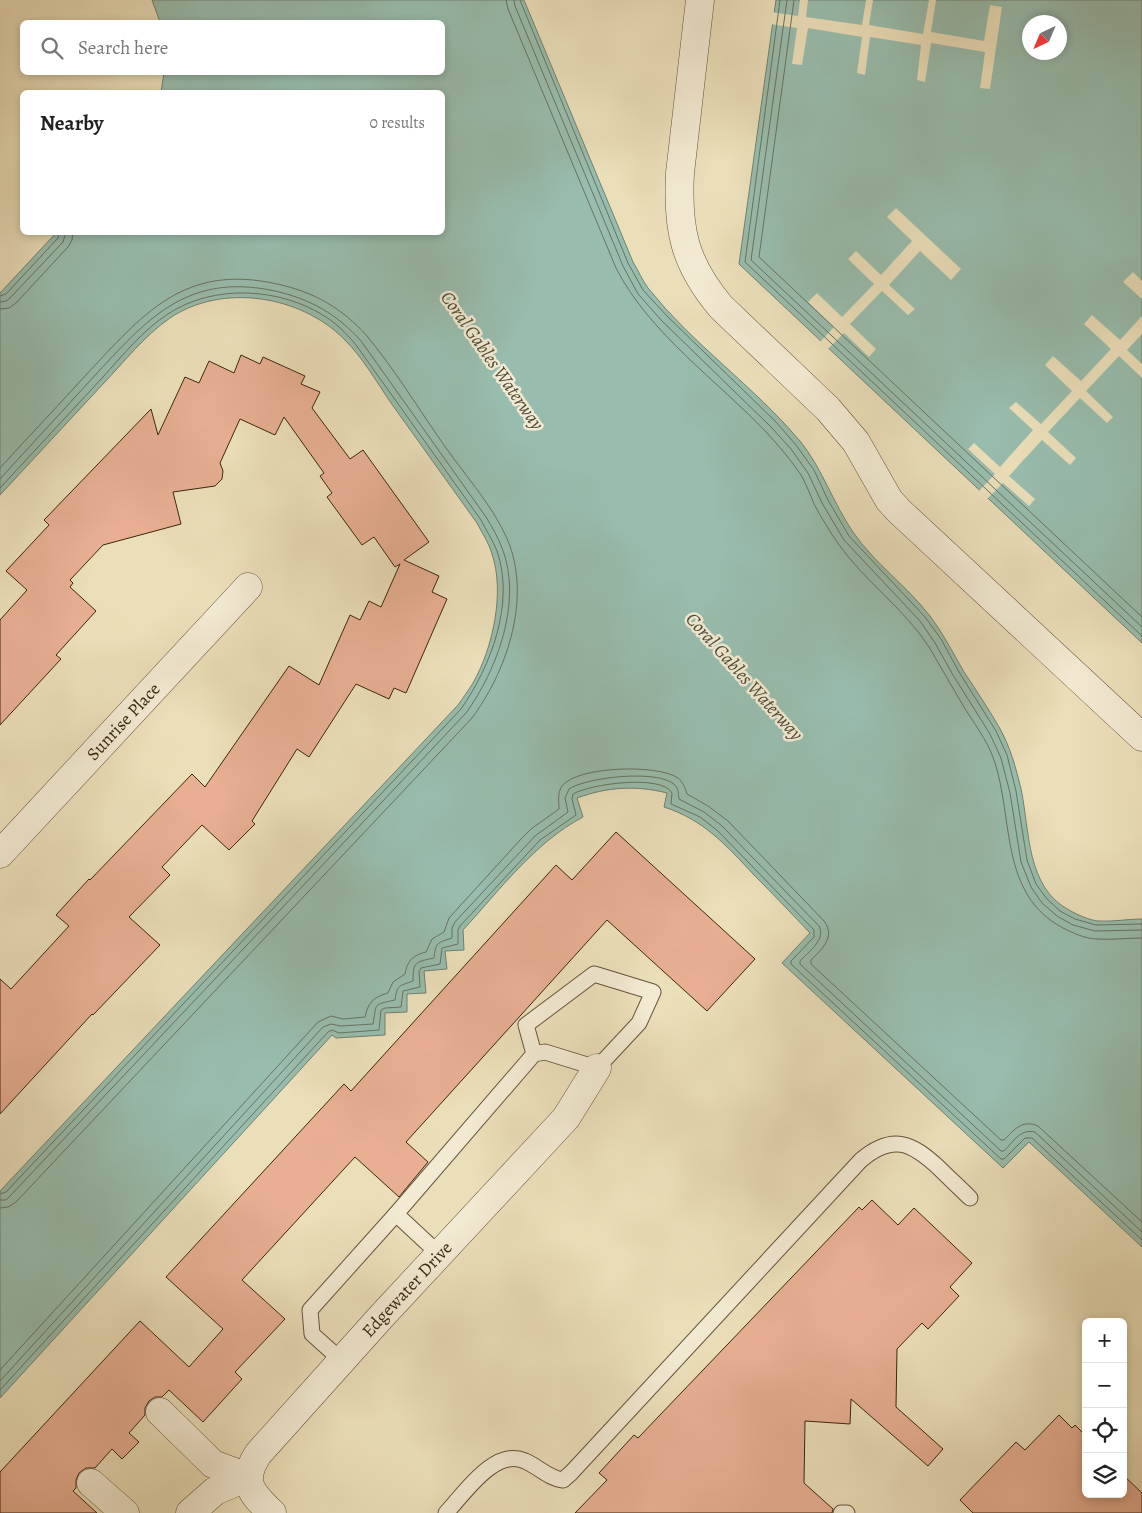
<!DOCTYPE html>
<html lang="en">
<head>
<meta charset="utf-8">
<style>
	:root { --surface:#fff; --page:#f6f6f6; --text:#222; --muted:#767676; --line:#e0e0e0 }
	body { margin:0; font-family:Alegreya,serif; background:var(--page); color:var(--text) }
	.controls { position:absolute; right:15px; bottom:15px; display:grid; overflow:hidden; border-radius:8px; box-shadow:0 2px 8px #0003 }
	.controls button { width:45px; height:45px; display:grid; place-items:center; padding:0; border:0; border-bottom:1px solid var(--line); background:var(--surface); color:var(--text); font:25px sans-serif }
	.compass { position:absolute; left:1022px; top:15px; width:45px; height:45px; border-radius:50%; background:var(--surface); box-shadow:0 2px 8px #0003; rotate:224deg }
	.list { margin:0; padding:0; list-style:none }
	h2 { display:flex; justify-content:space-between; align-items:center; height:65px; margin:0; padding:0 20px; font-size:21px }
	h2 small { font-size:16px; font-weight:400; color:var(--muted) }
	.icon { flex:none; width:28px; height:28px; fill:none; stroke:currentColor; stroke-width:2; stroke-linecap:round; stroke-linejoin:round }
	.map { position:relative; flex:none; width:1142px; height:1513px; overflow:hidden }
	.search { position:absolute; background:var(--surface); box-shadow:0 2px 8px #0003; left:20px; top:20px; width:425px; height:55px; display:flex; align-items:center; gap:12px; box-sizing:border-box; padding:0 18px; border-radius:8px; color:var(--muted); font-size:19px }
	.panel { position:absolute; background:var(--surface); box-shadow:0 2px 8px #0003; left:20px; top:90px; width:425px; height:145px; border-radius:8px }
	.map>svg:first-child { display:block }
</style>
</head>
<body>
<div class="map">
<svg width="1142" height="1513" viewBox="0 0 1142 1513">
	<rect width="100%" height="100%" fill="#ebdfb9"/>
	<filter id="stains"><feTurbulence type="fractalNoise" baseFrequency=".004" numOctaves="4"/><feColorMatrix values="0 0 0 0 .2 0 0 0 0 .09 0 0 0 0 .02 0 0 0 .5 -.17"/></filter>
	<radialGradient id="worn" r=".72"><stop offset=".6" stop-color="#630" stop-opacity="0"/><stop offset="1" stop-color="#630" stop-opacity=".3"/></radialGradient>
	<g fill="#98bdae" stroke="#72816f" fill-rule="evenodd">
		<path d="M 152,0 L 524,0 L 633,262 C 638,270 642,280 648,288 C 693,345 754,386 800,441 C 822,468 833,503 853,532 C 874,563 907,586 930,616 C 943,633 953,653 964,672 C 976,690 988,708 999,727 C 1010,746 1016,768 1021,789 C 1030,831 1026,887 1069,910 C 1078,915 1089,920 1098,921 C 1112,922 1128,919 1142,919 L 1142,1247 L 1029,1142 L 1003,1168 L 782,963 L 810,933 C 792,914 773,894 754,875 C 726,845 704,820 664,807 L 667,793 C 636,785 607,787 577,798 L 583,817 C 535,842 499,891 463,930 L 464,950 L 445,951 L 447,969 L 424,971 L 426,993 L 407,994 L 407,1012 L 385,1013 L 385,1035 L 336,1038 L 332,1035 L 0,1398 L 0,1191 L 458,705 C 463,698 468,691 473,683 C 493,648 505,592 492,554 C 489,543 482,533 477,523 C 448,483 420,443 391,403 C 376,381 363,358 344,339 C 300,295 222,283 170,318 C 144,336 124,362 103,384 C 69,421 34,458 0,495 L 0,293 L 56,233 L 442,232 L 442,92 L 161,92 L 164,73 L 442,72 L 442,22 L 160,22 Z"/>
		<path d="M 776,0 L 1142,0 L 1142,643 L 739,264 ZM 1030,22 L 1060,22 L 1060,52 L 1030,52 Z"/>
	</g>
	<g fill="#ebdfb9">
		<path d="M 800,0 L 808,0 L 806,17 L 862,25 L 866,0 L 873,0 L 869,25 L 923,34 L 929,0 L 936,0 L 931,32 L 984,41 L 990,5 L 1002,7 L 990,89 L 980,88 L 985,52 L 931,43 L 925,82 L 917,80 L 921,45 L 870,37 L 865,75 L 857,73 L 862,37 L 808,28 L 802,65 L 792,64 L 797,28 L 770,24 L 771,12 L 798,16 Z"/>
		<path d="M 896,208 L 961,269 L 951,280 L 920,251 L 889,285 L 915,309 L 908,315 L 882,291 L 850,324 L 876,349 L 869,357 L 844,333 L 827,350 L 819,343 L 834,327 L 808,302 L 817,293 L 842,317 L 874,284 L 848,259 L 856,251 L 881,275 L 912,241 L 887,217 Z"/>
		<path d="M 1133,272 L 1142,281 L 1142,299 L 1123,282 Z"/>
		<path d="M 1092,315 L 1120,340 L 1142,316 L 1142,334 L 1127,350 L 1142,364 L 1142,378 L 1119,356 L 1086,391 L 1113,417 L 1107,423 L 1080,398 L 1048,432 L 1076,458 L 1070,465 L 1042,440 L 1009,476 L 1035,499 L 1029,506 L 1003,483 L 986,500 L 978,492 L 995,474 L 968,449 L 974,443 L 1000,467 L 1033,430 L 1009,408 L 1016,402 L 1041,424 L 1072,391 L 1045,365 L 1053,356 L 1081,381 L 1111,349 L 1084,324 Z"/>
	</g>
	<g fill="none" stroke-linecap="round" stroke-linejoin="round">
		<g stroke="#697260" stroke-width="1">
			<path d="M 506,0 L 508,9 L 616,268 C 649,333 718,381 767,433 C 779,446 791,460 801,475 C 806,484 810,494 814,504 C 821,517 829,530 837,542 C 864,581 904,608 929,647 C 940,665 950,684 961,702 C 972,721 987,739 994,760 C 1014,819 999,894 1063,928 C 1073,933 1086,939 1097,939 C 1112,940 1127,938 1142,938"/>
			<path d="M 514,0 L 515,6 L 623,266 L 638,294 L 662,321 L 771,427 L 791,449 L 808,473 L 822,503 L 844,540 L 920,621 L 935,643 L 953,675 L 990,734 L 1001,758 L 1010,793 L 1021,862 L 1031,887 L 1042,903 L 1057,916 L 1073,925 L 1095,931 L 1142,930"/>
			<path d="M 520,0 L 628,263 L 643,290 L 667,316 L 776,422 L 796,445 L 814,470 L 828,500 L 849,536 L 925,617 L 941,639 L 959,672 L 996,731 L 1007,755 L 1016,791 L 1027,860 L 1036,884 L 1047,899 L 1060,911 L 1075,919 L 1096,925 L 1142,924"/>
			<path d="M 780,0 L 745,262 L 1142,636"/>
			<path d="M 787,0 L 751,260 L 1142,627"/>
			<path d="M 794,0 L 759,257 L 1142,617"/>
			<path d="M 0,296 L 6,294 L 58,238 L 59,232"/>
			<path d="M 0,302 L 6,301 L 10,298 L 63,242 L 66,232"/>
			<path d="M 0,309 L 9,308 L 16,303 L 68,247 L 72,240 L 73,232"/>
			<path d="M 0,468 C 28,437 57,407 85,376 C 143,314 184,263 277,284 C 314,292 342,308 367,336 C 395,370 418,408 444,445 C 466,477 496,509 510,546 C 530,603 506,672 472,718 L 16,1202 L 8,1207 L 0,1208"/>
			<path d="M 0,479 C 29,447 58,416 87,384 C 143,324 183,271 275,291 C 310,299 337,314 361,341 L 486,517 C 492,527 498,537 502,548 C 523,601 497,670 466,713 L 10,1196 L 6,1200 L 0,1200"/>
			<path d="M 0,488 C 34,451 69,414 103,377 C 123,355 143,330 168,314 C 213,284 280,287 326,317 C 337,324 347,334 356,345 L 481,520 C 486,530 493,541 497,551 C 515,603 491,666 461,709 L 6,1192 L 0,1194"/>
			<path d="M 0,1370 L 318,1022 L 331,1016 L 343,1019 L 365,1017 C 368,1003 373,997 388,993 L 393,982 L 405,974 C 407,961 413,955 426,952 L 432,939 L 444,932 L 449,918 L 521,839 L 531,829 L 559,809 C 559,801 557,794 562,786 C 577,766 658,764 678,778 C 683,782 685,788 687,794 L 708,806 L 728,821 L 825,922 C 835,938 822,949 811,960 L 811,964 L 1001,1140 L 1004,1140 C 1014,1130 1022,1119 1038,1126 L 1142,1222"/>
			<path d="M 0,1381 L 323,1027 L 331,1024 L 341,1026 L 373,1024 C 377,1003 372,1005 395,1000 C 397,985 399,986 413,981 C 413,961 416,962 434,958 C 436,942 437,943 452,938 L 452,928 L 455,922 L 535,836 L 568,812 L 565,798 L 569,789 C 587,777 659,769 675,785 C 679,789 678,794 679,799 L 704,812 L 722,826 L 819,926 C 826,940 809,951 800,961 L 800,964 L 1001,1151 L 1004,1151 C 1013,1142 1021,1128 1035,1132 L 1142,1232"/>
			<path d="M 0,1390 L 328,1032 L 332,1030 L 339,1033 L 379,1030 L 381,1010 L 385,1008 L 401,1007 L 403,991 L 420,987 L 419,972 L 421,968 L 440,964 L 442,948 L 458,944 L 458,930 L 460,926 L 540,840 L 576,815 L 572,799 L 573,794 C 590,784 662,774 672,793 L 671,804 L 700,817 L 718,831 L 814,930 L 814,937 L 791,961 L 791,964 L 1001,1159 L 1004,1159 L 1025,1138 L 1032,1138 L 1142,1240"/>
		</g>
	</g>
	<g fill="#e8af93" stroke="#3a2611">
		<path d="M 241,355 L 260,364 L 263,357 L 305,376 L 301,384 L 320,392 L 312,408 L 350,459 L 363,450 L 429,542 L 404,560 L 439,576 L 432,592 L 447,599 L 406,693 L 394,688 L 389,699 L 356,684 L 309,757 L 297,749 L 252,821 L 255,824 L 229,850 L 202,825 L 162,867 L 170,875 L 129,917 L 160,945 L 93,1015 L 92,1014 L 0,1114 L 0,979 L 11,989 L 69,926 L 56,915 L 89,879 L 90,880 L 192,774 L 205,787 L 289,666 L 319,685 L 350,615 L 360,620 L 369,601 L 381,607 L 400,564 L 395,567 L 374,537 L 362,545 L 327,497 L 332,493 L 320,476 L 324,473 L 284,417 L 275,435 L 240,419 L 220,463 L 223,471 L 222,479 L 215,486 L 173,492 L 181,524 L 103,545 L 70,580 L 73,583 L 70,587 L 96,611 L 56,655 L 61,659 L 0,725 L 0,620 L 27,590 L 6,571 L 49,525 L 44,520 L 151,409 L 158,435 L 185,377 L 199,383 L 209,361 L 234,373 Z"/>
		<path d="M 616,832 L 755,959 L 707,1011 L 607,920 L 406,1142 L 428,1162 L 399,1197 L 355,1157 L 242,1280 L 285,1319 L 235,1372 L 242,1379 L 203,1422 L 169,1390 L 162,1397 L 155,1397 L 149,1401 L 145,1408 L 145,1415 L 129,1433 L 139,1442 L 122,1459 L 112,1449 L 95,1468 L 86,1468 L 79,1473 L 76,1480 L 76,1488 L 73,1491 L 97,1513 L 0,1513 L 0,1472 L 140,1321 L 189,1367 L 223,1329 L 166,1277 L 344,1084 L 351,1091 L 556,865 L 572,880 Z"/>
		<path d="M 872,1200 L 898,1225 L 914,1208 L 972,1263 L 950,1287 L 959,1296 L 928,1329 L 922,1323 L 897,1349 L 896,1407 L 943,1449 L 928,1466 L 851,1399 L 850,1424 L 805,1421 L 804,1483 L 833,1509 L 832,1513 L 575,1513 L 607,1480 L 599,1473 L 634,1435 L 638,1438 L 859,1207 L 862,1210 Z"/>
		<path d="M 1059,1415 L 1072,1428 L 1075,1425 L 1086,1436 L 1086,1494 L 1123,1494 L 1123,1475 L 1142,1493 L 1142,1513 L 973,1513 L 960,1500 L 1016,1442 L 1025,1450 Z"/>
	</g>
	<g fill="none" stroke-linecap="round" stroke-linejoin="round">
		<g stroke="#66543b" stroke-width="17">
			<g id="service">
				<path d="M 396,1214 L 439,1254"/>
				<path d="M 341,1360 L 312,1334 L 310,1310 L 396,1214 L 534,1054 L 545,1052 L 597,1068 L 639,1023 L 653,992 L 594,974 L 526,1025 L 534,1054"/>
				<path d="M 446,1513 C 464,1494 495,1447 525,1461 C 539,1467 548,1478 563,1480 L 571,1473 L 861,1160 C 893,1133 912,1143 939,1168 C 949,1178 960,1188 970,1198"/>
				<path d="M 841,1513 L 847,1513"/>
			</g>
		</g>
		<g stroke="#66543b" stroke-width="29">
			<g id="minor">
				<path d="M 700,0 L 680,173 C 677,229 684,263 721,307 L 828,409 L 856,442 L 889,500 L 899,511 L 1142,737"/>
				<path id="s1" d="M 0,854 L 248,587"/>
				<path d="M 160,1412 L 213,1464 L 248,1477"/>
				<path d="M 91,1483 L 125,1513"/>
				<path d="M 190,1513 L 215,1491 L 248,1477"/>
				<path id="s2" d="M 272,1513 C 251,1493 240,1482 258,1454 L 380,1318 L 566,1118 L 597,1068"/>
			</g>
		</g>
		<use href="#service" stroke="#f2ead2" stroke-width="15"/>
		<use href="#minor" stroke="#f2ead2" stroke-width="28"/>
	</g>
	<g text-anchor="middle" stroke-width="5" stroke-linejoin="round" paint-order="stroke">
		<g font-size="18" fill="#3a2611" stroke="#f2ead2">
			<text dy="6" stroke="none"><textPath href="#s1" startOffset="181">Sunrise Place</textPath></text>
			<text dy="6" stroke="none"><textPath href="#s2" startOffset="291">Edgewater Drive</textPath></text>
		</g>
		<g font-size="19" font-style="italic" fill="#524c38" stroke="#f2ead2">
			<text transform="translate(493 360) rotate(55)" y="7">Coral Gables Waterway</text>
			<text transform="translate(745 676) rotate(48)" y="7">Coral Gables Waterway</text>
		</g>
	</g>
	<rect width="100%" height="100%" filter="url(#stains)"/>
	<rect width="100%" height="100%" fill="url(#worn)"/>
</svg>
<div class="controls">
<button>+</button>
<button>−</button>
<button><svg class="icon" aria-label="locate" viewBox="0 0 24 24"><circle cx="12" cy="12" r="6"/><path d="M12 2v4M12 18v4M2 12h4M18 12h4"/></svg></button>
<button><svg class="icon" aria-label="layers" viewBox="0 0 24 24"><path d="M12 4l9 5-9 5-9-5zM3 14l9 5 9-5"/></svg></button>
</div>
<svg class="compass" viewBox="-18 -18 36 36"><path d="M0-13l5 13h-10z" fill="#e53935"/><path d="M0 13l5-13h-10z" fill="#767676"/></svg>
<div class="search"><svg class="icon" aria-label="search" viewBox="0 0 24 24"><circle cx="10" cy="10" r="6"/><path d="M15 15l6 6"/></svg>Search here</div>
<section class="panel">
<h2>Nearby<small>0 results</small></h2>
<ul class="list">
</ul>
</section>
</div>
</body>
</html>
